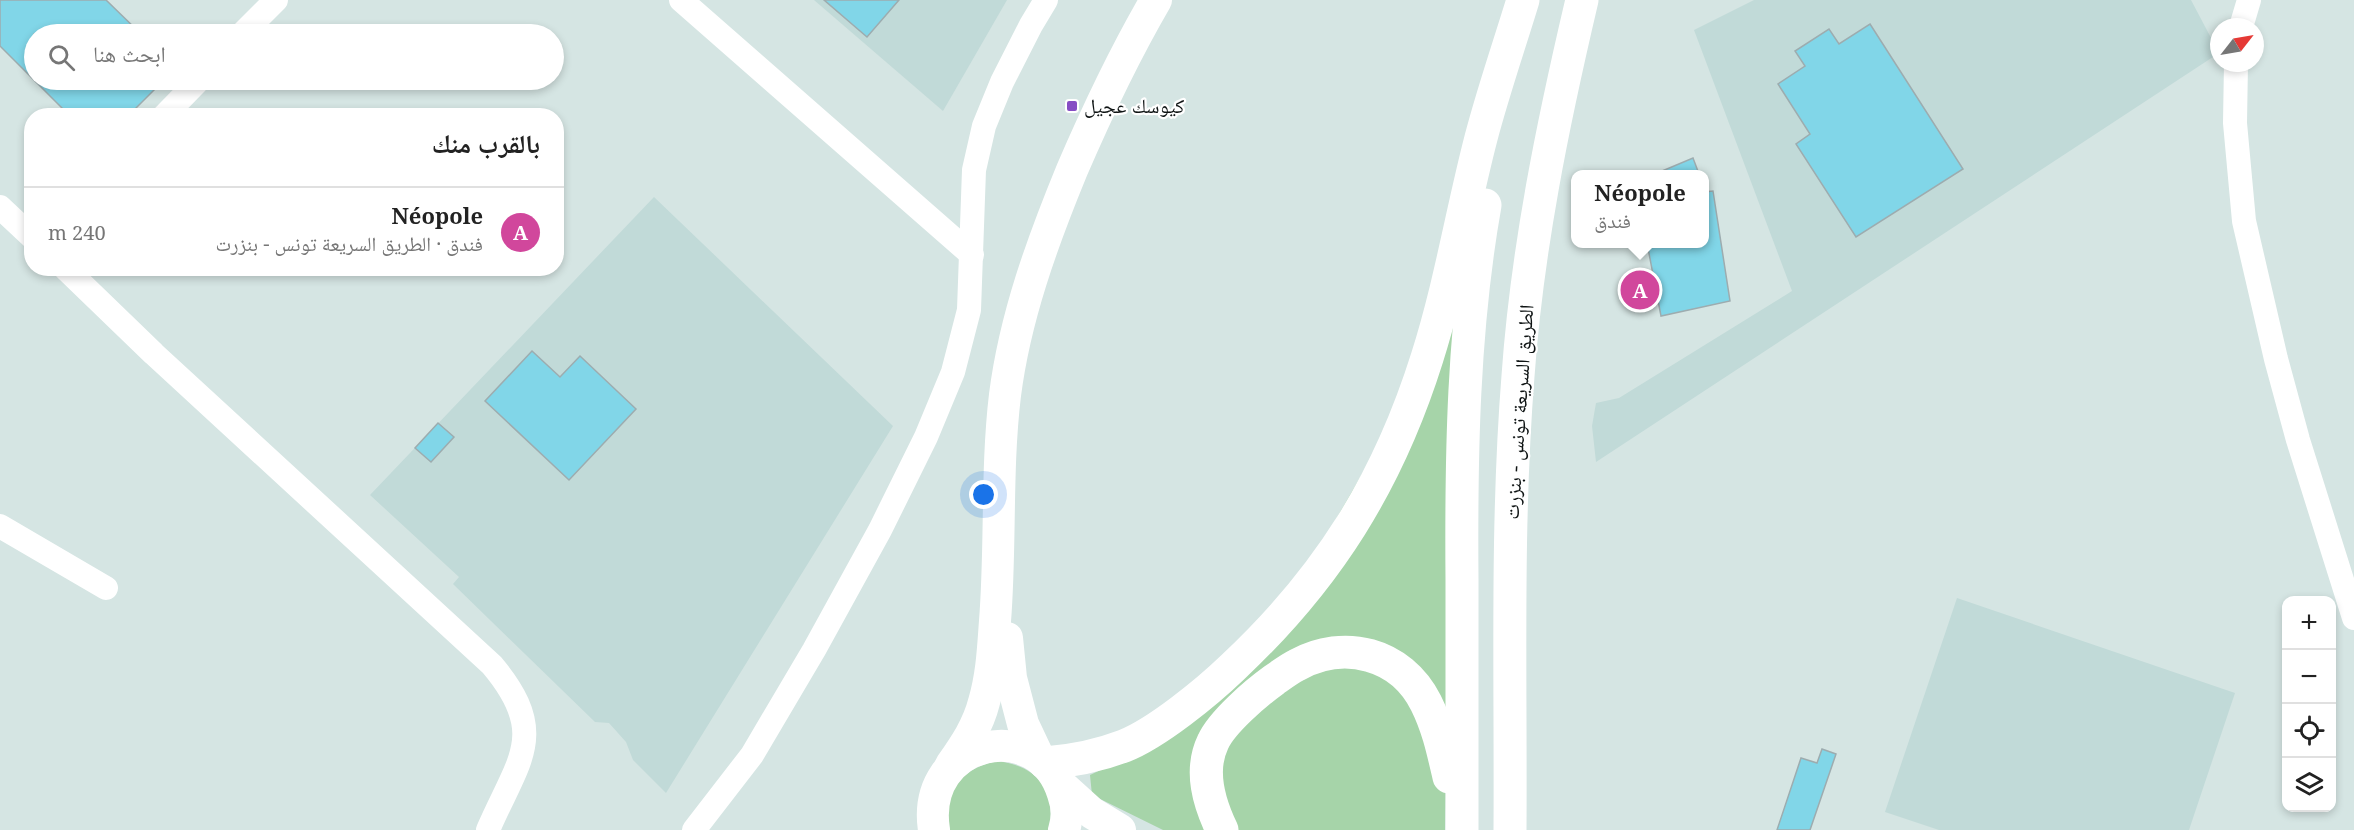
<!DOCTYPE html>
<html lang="ar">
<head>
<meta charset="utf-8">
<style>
	:root { --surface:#fff; --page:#f2f2f2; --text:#222; --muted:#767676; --line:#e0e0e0; --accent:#864dc4 }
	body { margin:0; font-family:"Noto Serif","Noto Naskh Arabic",serif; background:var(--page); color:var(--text); direction:rtl }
	.controls { position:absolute; right:18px; bottom:18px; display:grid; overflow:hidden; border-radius:12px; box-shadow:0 3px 9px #0003 }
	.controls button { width:54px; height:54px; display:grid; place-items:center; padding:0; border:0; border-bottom:2px solid var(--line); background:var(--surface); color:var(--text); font:30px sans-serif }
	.compass { position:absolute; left:2210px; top:18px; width:54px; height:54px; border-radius:50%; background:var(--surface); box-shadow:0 3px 9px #0003; rotate:59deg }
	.you { position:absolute; left:984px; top:495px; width:21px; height:21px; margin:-15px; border:4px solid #fff; border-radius:50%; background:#1a73e8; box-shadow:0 0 0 9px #1a73e833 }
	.badge { display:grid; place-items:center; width:39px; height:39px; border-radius:50%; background:var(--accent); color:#fff; font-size:20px; font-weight:700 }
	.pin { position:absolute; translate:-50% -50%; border:3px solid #fff; box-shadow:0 2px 6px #0006 }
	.popup { position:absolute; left:1571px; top:170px; width:138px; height:78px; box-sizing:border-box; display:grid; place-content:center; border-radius:12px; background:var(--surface); filter:drop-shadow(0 2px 4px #0005); font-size:20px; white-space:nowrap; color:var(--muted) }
	.popup b { font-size:22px; color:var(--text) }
	.popup::after { content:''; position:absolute; left:50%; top:100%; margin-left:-12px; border:12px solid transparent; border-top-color:var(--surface) }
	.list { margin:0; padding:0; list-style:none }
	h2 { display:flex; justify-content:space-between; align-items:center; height:78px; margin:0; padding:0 24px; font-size:26px }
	h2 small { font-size:20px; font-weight:400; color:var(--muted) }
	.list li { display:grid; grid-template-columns:39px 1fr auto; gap:18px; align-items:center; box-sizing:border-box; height:90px; padding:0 24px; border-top:2px solid var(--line) }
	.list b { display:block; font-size:22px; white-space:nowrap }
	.list p { margin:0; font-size:20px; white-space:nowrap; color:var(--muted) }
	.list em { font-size:20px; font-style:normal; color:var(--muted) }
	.icon { flex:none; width:33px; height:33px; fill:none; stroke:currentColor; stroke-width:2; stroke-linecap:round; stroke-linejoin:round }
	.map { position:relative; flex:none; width:2354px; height:830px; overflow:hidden; direction:ltr }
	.search { position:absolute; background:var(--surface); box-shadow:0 3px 9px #0003; left:24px; top:24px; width:540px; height:66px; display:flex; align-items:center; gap:15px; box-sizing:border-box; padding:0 21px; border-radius:33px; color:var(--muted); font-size:22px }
	.panel { position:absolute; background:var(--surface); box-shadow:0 3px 9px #0003; left:24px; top:108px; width:540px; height:168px; border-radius:24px; direction:rtl }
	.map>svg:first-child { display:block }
</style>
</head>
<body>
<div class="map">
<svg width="2354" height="830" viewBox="0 0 2354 830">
	<rect width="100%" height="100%" fill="#d5e5e3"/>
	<g fill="#c1dad8">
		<path d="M 814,0 L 1007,0 L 943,111 Z"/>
		<path d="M 1754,0 L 2191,0 L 2219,53 L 1596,462 L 1592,426 L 1596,403 L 1619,398 L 1792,291 L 1694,30 Z"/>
		<path d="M 654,197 L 893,426 L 666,793 L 633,760 L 626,742 L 609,723 L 595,722 L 453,584 L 459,577 L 370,495 Z"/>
		<path d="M 1957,598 L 2235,693 L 2189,830 L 1939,830 L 1885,812 Z"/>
	</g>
	<g fill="#a6d4a9">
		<path d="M 1455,313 L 1445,830 L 1163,830 L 1092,795 L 1090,775 L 1126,758 L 1257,656 Z"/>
		<path d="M 997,761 C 1037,766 1057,790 1049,830 L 950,830 C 939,793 962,768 997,761 Z"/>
	</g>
	<g fill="#81d6e8" stroke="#9dacaf" stroke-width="1.5">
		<path d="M 0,0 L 106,0 L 141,34 L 34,34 L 34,80 L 164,80 L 128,116 L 70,116 L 0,46 Z"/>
		<path d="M 824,0 L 899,0 L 867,37 Z"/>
		<path d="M 1870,24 L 1963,169 L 1856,237 L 1796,144 L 1810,134 L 1778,84 L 1805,66 L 1795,51 L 1829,29 L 1839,44 Z"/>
		<path d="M 1693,158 L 1699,174 L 1655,174 Z"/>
		<path d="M 1713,191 L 1730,301 L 1661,316 L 1647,243 L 1704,243 L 1704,192 Z"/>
		<path d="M 532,351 L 560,377 L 580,356 L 636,409 L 569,480 L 485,401 Z"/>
		<path d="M 438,423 L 454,437 L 431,462 L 415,448 Z"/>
		<path d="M 1822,749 L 1836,754 L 1810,830 L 1777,830 L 1801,758 L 1817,763 Z"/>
	</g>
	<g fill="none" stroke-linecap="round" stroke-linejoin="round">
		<g stroke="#fff" stroke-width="24">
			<path d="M 681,0 L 972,255"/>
			<path d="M 2241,27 L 2249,0"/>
			<path d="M 242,34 L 276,0"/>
			<path d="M 2236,63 L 2235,123 L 2244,221 L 2276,359 L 2298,440 L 2354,618"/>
			<path d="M 164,116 L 199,80"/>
			<path d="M 0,207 L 32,237"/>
			<path d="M 65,268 L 154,354 L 492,665 C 550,734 518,760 488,830"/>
			<path d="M 0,526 L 106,588"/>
			<path d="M 694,830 L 752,755 L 814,650 L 880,530 L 926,437 L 953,372 L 969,310 L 974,170 L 984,126 L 1002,82 L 1031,25 L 1046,0"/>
		</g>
		<g stroke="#fff" stroke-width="32">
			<path d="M 1007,638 L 1011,678 L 1023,724 L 1039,758"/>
			<path d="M 951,765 C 965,745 978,726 984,702 C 992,675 993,648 995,621 C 1001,546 996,470 1005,395 C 1015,317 1042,243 1072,170 C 1097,112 1124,55 1156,0"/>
			<path d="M 1060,784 L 1092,813 L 1120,830"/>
			<path d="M 934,830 C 920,739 1039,714 1063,794 C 1067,805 1068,818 1064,830"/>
		</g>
		<g stroke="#fff" stroke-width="33">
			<path d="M 1045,763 C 1073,761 1098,756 1124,746 C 1157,733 1207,692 1233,667 C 1328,578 1388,482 1427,358 C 1450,286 1462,211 1481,138 C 1493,92 1509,46 1523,0"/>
			<path d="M 1222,830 C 1209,803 1199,771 1213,742 C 1222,722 1256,693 1274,680 C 1281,675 1289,669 1297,665 C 1344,639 1401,653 1426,703 C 1438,727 1443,751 1449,777"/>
			<path d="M 1462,830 C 1462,747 1462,664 1462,580 C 1461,455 1463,329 1485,205"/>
			<path d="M 1510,830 C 1511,679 1506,527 1518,376 C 1527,249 1553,123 1582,0"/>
		</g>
	</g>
	<rect fill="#864dc4" stroke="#fff" stroke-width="2" x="1066" y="100" width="12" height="12" rx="3"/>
	<g text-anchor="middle" stroke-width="4.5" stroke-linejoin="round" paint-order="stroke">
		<g font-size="20" fill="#0f1414" stroke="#fff" text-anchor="start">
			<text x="1084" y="113">كيوسك عجيل</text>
		</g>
		<g font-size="20" fill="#0f1414" stroke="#fff">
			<text transform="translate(1519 412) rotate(-86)" y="7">الطريق السريعة تونس - بنزرت</text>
		</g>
	</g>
</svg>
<div class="controls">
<button>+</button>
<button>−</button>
<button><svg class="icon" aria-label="locate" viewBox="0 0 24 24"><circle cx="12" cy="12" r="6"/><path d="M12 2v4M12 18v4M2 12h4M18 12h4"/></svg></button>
<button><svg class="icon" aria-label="layers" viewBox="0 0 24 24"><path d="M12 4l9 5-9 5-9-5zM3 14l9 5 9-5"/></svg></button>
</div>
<svg class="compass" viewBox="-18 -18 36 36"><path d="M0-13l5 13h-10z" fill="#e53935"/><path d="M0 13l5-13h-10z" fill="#767676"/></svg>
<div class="you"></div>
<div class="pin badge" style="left:1640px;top:290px;background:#d1479c">A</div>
<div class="popup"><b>Néopole</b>فندق</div>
<div class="search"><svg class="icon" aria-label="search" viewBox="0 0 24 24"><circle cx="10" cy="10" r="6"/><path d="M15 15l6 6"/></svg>ابحث هنا</div>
<section class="panel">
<h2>بالقرب منك<small></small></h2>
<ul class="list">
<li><span class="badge" style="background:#d1479c">A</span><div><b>Néopole</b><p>فندق · الطريق السريعة تونس - بنزرت</p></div><em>240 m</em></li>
</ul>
</section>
</div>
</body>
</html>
